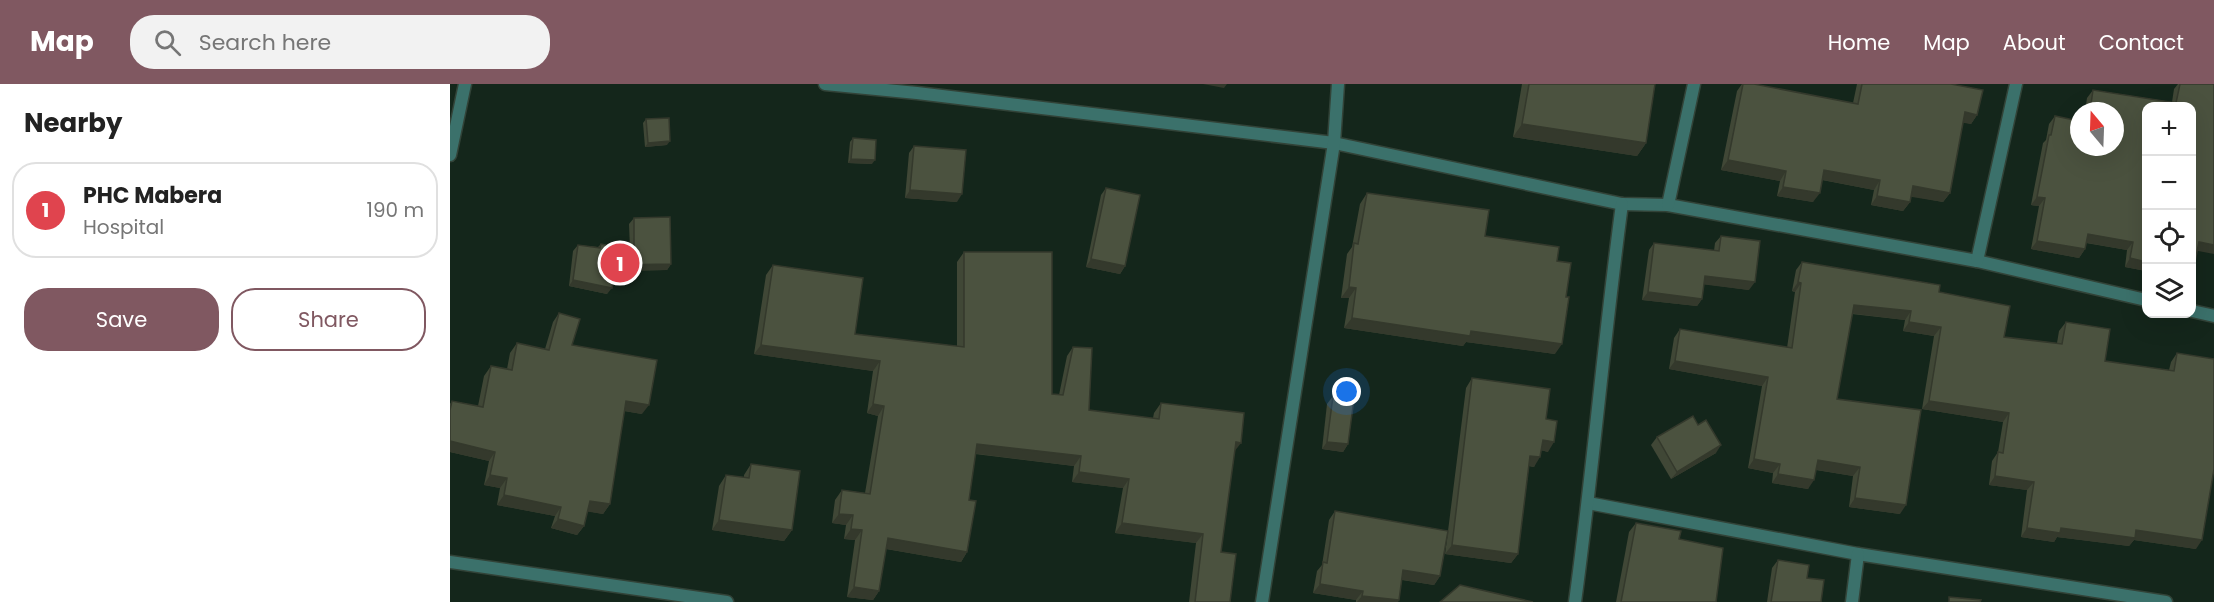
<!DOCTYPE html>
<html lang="en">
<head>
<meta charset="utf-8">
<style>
	:root { --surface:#fff; --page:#f2f2f2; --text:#222; --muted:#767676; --line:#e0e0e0; --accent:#805861 }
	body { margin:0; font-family:Poppins,sans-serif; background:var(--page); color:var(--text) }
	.controls { position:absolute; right:18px; top:18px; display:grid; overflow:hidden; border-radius:12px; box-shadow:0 6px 24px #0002 }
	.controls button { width:54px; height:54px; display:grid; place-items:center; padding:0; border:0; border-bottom:2px solid var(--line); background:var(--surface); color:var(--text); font:30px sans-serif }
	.compass { position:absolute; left:1620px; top:18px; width:54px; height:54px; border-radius:50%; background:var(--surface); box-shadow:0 6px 24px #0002; rotate:341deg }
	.you { position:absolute; left:897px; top:308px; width:21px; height:21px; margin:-15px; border:4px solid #fff; border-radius:50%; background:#1a73e8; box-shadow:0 0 0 9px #1a73e833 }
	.badge { display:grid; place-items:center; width:39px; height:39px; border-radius:50%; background:var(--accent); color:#fff; font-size:20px; font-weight:700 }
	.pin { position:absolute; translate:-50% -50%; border:3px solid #fff; box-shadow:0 2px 6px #0006 }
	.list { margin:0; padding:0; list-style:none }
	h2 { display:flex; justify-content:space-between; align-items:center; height:78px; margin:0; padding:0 24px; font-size:26px }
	h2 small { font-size:20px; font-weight:400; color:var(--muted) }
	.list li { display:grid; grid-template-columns:39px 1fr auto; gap:18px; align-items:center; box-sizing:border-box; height:96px; margin:0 12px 12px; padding:0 12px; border:2px solid var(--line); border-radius:24px }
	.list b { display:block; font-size:22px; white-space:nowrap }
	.list p { margin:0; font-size:20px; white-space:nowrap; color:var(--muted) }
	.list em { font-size:20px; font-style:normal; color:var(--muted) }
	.actions { display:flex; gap:12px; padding:18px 24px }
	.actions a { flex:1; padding:14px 0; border:2px solid var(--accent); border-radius:24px; text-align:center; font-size:21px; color:var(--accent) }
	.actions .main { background:var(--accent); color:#fff }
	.icon { flex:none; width:33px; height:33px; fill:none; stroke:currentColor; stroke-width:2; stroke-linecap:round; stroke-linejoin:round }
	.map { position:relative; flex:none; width:1764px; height:518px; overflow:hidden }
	header { display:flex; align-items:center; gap:36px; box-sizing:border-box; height:84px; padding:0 30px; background:var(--accent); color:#fff }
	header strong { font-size:28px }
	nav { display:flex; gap:33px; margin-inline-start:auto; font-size:21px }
	.search { width:420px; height:54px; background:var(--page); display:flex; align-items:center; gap:15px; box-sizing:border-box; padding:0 21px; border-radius:24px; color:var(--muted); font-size:22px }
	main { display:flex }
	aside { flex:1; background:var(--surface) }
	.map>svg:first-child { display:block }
</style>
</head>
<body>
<header>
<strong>Map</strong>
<div class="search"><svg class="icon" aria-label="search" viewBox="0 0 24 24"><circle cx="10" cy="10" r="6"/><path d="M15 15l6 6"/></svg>Search here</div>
<nav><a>Home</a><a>Map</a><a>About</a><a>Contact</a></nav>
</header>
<main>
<aside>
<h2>Nearby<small></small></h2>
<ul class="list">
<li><span class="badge" style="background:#e0444e">1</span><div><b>PHC Mabera</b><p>Hospital</p></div><em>190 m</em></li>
</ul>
<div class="actions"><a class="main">Save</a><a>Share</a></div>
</aside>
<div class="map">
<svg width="1764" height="518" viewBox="0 0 1764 518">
	<rect width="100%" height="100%" fill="#14261b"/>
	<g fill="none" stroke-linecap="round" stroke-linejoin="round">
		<g stroke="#324338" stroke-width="15">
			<g id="street">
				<path d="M 375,0 L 467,9 L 884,59 L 1172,120 L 1218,121 L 1527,177 L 1696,216"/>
				<path d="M 0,71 L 15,0"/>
				<path d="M 1218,121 L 1244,0"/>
				<path d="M 1527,177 L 1566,0"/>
				<path d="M 1742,227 L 1764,232"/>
				<path d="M 1138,419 L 1408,470 L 1716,518"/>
				<path d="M 0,478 L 277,518"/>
				<path d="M 812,518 L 884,59 L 888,0"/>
				<path d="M 1125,518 C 1143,386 1154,253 1172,120"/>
				<path d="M 1402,518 L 1408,470"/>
			</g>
		</g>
		<use href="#street" stroke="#3b716b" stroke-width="12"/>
	</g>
	<g fill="#404736">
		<path d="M 1072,0 L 1205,0 L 1196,59 L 1187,72 L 1063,53 Z"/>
		<path d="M 1292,0 L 1304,0 L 1403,19 L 1407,0 L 1501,0 L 1527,31 L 1521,40 L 1513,38 L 1500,109 L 1493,118 L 1461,112 L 1460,118 L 1453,127 L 1421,121 L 1424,106 L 1372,96 L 1363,118 L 1327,112 L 1330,97 L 1271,86 L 1287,7 Z"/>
		<path d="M 1728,0 L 1764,0 L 1747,167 L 1696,187 L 1675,183 L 1677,166 L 1636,159 L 1635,165 L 1629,174 L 1581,165 L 1589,122 L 1581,121 L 1593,59 L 1596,56 L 1599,40 L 1605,32 L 1629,63 L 1665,27 L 1635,27 L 1637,14 L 1643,6 L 1722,18 L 1724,5 Z"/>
		<path d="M 196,35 L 217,61 L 195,63 L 193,39 Z"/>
		<path d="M 403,54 L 422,80 L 398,79 L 400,58 Z"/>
		<path d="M 464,62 L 507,118 L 455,114 L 459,69 Z"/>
		<path d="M 656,104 L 675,182 L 670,190 L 636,183 L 651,111 Z"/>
		<path d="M 917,109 L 1035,152 L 1107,177 L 1105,270 L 1016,258 L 1013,262 L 894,244 L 899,214 L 891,214 L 897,170 L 902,163 L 910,120 Z"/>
		<path d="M 184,134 L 221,180 L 217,186 L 166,187 L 157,210 L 119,202 L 123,167 L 128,161 L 148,163 L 151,160 L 180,165 L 179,140 Z"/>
		<path d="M 1271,152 L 1299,206 L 1254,200 L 1252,215 L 1247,222 L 1192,216 L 1199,166 L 1204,159 L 1264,167 L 1265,159 Z"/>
		<path d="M 514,168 L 602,310 L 609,311 L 617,272 L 623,263 L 639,326 L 703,334 L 704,329 L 711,319 L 785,366 L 771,468 L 780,518 L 739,518 L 746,459 L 665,449 L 673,404 L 622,398 L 624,382 L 525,370 L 519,416 L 517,468 L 511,478 L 436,465 L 429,507 L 423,516 L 397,513 L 405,456 L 394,455 L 396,441 L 382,439 L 385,416 L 392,406 L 415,409 L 428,332 L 417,329 L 423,287 L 304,270 L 316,191 L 323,181 L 405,250 L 507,262 L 507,178 Z"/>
		<path d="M 1352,178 L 1489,208 L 1554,253 L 1607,259 L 1609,247 L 1616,238 L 1655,277 L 1719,286 L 1721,278 L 1727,269 L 1746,465 L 1684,456 L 1679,462 L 1607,453 L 1604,458 L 1571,453 L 1577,406 L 1539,401 L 1542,377 L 1548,368 L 1553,338 L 1472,325 L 1484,252 L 1453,247 L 1455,236 L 1402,230 L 1387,315 L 1450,430 L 1399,423 L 1403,392 L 1366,386 L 1358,405 L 1322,399 L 1323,389 L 1298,384 L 1312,302 L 1219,285 L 1224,254 L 1230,245 L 1337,264 L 1345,208 L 1342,207 L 1346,186 Z"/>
		<path d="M 109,229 L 122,261 L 192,330 L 174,327 L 160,420 L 153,430 L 137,427 L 134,442 L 127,451 L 101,444 L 105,432 L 47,421 L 50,404 L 34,401 L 39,377 L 0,368 L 0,320 L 2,317 L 28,322 L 34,292 L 41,282 L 57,285 L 60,269 L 67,259 L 95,265 L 103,238 Z"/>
		<path d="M 1022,294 L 1096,335 L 1098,368 L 1091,366 L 1084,383 L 1079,382 L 1068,470 L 1061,479 L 995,470 L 998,448 L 990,492 L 984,501 L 952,496 L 948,518 L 906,518 L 906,516 L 863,509 L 867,487 L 872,481 L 879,436 L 885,427 L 998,447 L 1016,304 Z"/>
		<path d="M 883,312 L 898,360 L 893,368 L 872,365 L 877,320 Z"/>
		<path d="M 1248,341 L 1266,369 L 1221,395 L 1201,361 L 1207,353 Z"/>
		<path d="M 301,380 L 342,446 L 334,457 L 262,446 L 269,402 L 276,391 L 294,393 L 294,391 Z"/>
		<path d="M 1186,439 L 1229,455 L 1266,518 L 1166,518 L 1179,448 Z"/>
		<path d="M 1328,476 L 1371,518 L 1317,518 L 1322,484 Z"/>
	</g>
	<g fill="#34392c">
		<path d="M 753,0 L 777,0 L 774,4 Z"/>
		<path d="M 1515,28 L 1527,31 L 1521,40 L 1508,38 Z"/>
		<path d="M 1072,40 L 1196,59 L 1187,72 L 1063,53 Z"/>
		<path d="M 220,57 L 217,61 L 195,63 L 198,59 Z"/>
		<path d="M 401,75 L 425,76 L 422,80 L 398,79 Z"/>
		<path d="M 1278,76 L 1336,87 L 1330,97 L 1271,86 Z"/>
		<path d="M 1374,86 L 1430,96 L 1424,106 L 1368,95 Z"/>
		<path d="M 1463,102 L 1500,109 L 1493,118 L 1456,112 Z"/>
		<path d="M 1333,103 L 1370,109 L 1363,118 L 1327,112 Z"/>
		<path d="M 460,106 L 512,110 L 507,118 L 455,114 Z"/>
		<path d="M 1427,112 L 1460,118 L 1453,127 L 1421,121 Z"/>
		<path d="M 1587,113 L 1595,114 L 1589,122 L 1581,121 Z"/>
		<path d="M 1638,150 L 1683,158 L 1677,166 L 1632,158 Z"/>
		<path d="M 1587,157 L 1635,165 L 1629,174 L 1581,165 Z"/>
		<path d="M 1749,158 L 1764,161 L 1764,170 L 1743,166 Z"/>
		<path d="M 1680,174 L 1696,178 L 1696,187 L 1675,183 Z"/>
		<path d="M 641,175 L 675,182 L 670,190 L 636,183 Z"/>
		<path d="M 221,180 L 217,186 L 163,187 L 167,181 Z"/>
		<path d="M 1255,192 L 1305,198 L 1299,206 L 1250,200 Z"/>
		<path d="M 123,196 L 162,204 L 157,210 L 119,202 Z"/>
		<path d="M 1348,198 L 1351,199 L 1345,208 L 1342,207 Z"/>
		<path d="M 899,203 L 906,204 L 899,214 L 891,214 Z"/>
		<path d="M 1198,208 L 1252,215 L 1247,222 L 1192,216 Z"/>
		<path d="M 1404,221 L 1461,227 L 1455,236 L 1398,229 Z"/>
		<path d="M 902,234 L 1021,247 L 1112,260 L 1105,270 L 1016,258 L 1013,262 L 894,244 Z"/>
		<path d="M 1459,238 L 1491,243 L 1484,252 L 1453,247 Z"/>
		<path d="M 311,261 L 430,277 L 423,287 L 304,270 Z"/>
		<path d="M 1225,277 L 1318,293 L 1312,302 L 1219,285 Z"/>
		<path d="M 176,317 L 199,321 L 192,330 L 169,326 Z"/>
		<path d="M 1479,317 L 1559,329 L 1553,338 L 1472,325 Z"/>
		<path d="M 423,320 L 434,322 L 428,332 L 417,329 Z"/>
		<path d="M 1093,356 L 1104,358 L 1098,368 L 1086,365 Z"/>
		<path d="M 0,357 L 45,368 L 39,377 L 0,368 Z"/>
		<path d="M 786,358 L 791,359 L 784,368 Z"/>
		<path d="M 877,358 L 898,360 L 893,368 L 872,365 Z"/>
		<path d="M 527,360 L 631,372 L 624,382 L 520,369 Z"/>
		<path d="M 1271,361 L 1266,369 L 1221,395 L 1227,388 Z"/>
		<path d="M 1080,372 L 1090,373 L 1084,383 L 1074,381 Z"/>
		<path d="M 1304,375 L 1330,380 L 1323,389 L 1298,384 Z"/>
		<path d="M 1368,376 L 1410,383 L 1403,392 L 1361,385 Z"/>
		<path d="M 629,388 L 679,395 L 673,404 L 622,398 Z"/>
		<path d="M 1328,390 L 1364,396 L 1358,405 L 1322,399 Z"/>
		<path d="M 40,391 L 57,394 L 50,404 L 34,401 Z"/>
		<path d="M 1545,392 L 1584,398 L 1577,406 L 1539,401 Z"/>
		<path d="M 54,411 L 111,423 L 105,432 L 47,421 Z"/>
		<path d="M 1405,414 L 1456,421 L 1450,430 L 1399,423 Z"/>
		<path d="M 140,417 L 160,420 L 153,430 L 134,427 Z"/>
		<path d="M 389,430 L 403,431 L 396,441 L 382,439 Z"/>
		<path d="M 108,435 L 134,442 L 127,451 L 101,444 Z"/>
		<path d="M 269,436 L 342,446 L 334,457 L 262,446 Z"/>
		<path d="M 672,439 L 753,450 L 746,459 L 665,449 Z"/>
		<path d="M 1577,444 L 1686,446 L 1752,456 L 1746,465 L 1684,456 L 1679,462 L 1607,453 L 1604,458 L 1571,453 Z"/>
		<path d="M 401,445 L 412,446 L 405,456 L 394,455 Z"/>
		<path d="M 438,454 L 517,468 L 511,478 L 431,464 Z"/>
		<path d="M 1002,461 L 1068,470 L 1061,479 L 995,470 Z"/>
		<path d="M 953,486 L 990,492 L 984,501 L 947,495 Z"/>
		<path d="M 870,500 L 913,507 L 906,516 L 863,509 Z"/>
		<path d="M 404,503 L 429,507 L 423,516 L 397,513 Z"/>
		<path d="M 912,512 L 949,516 L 948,518 L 907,518 Z"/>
	</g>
	<g fill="#4b523f" stroke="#34392c" stroke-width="1.5">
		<path d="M 1079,0 L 1205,0 L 1196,59 L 1072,40 Z"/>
		<path d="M 1293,0 L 1304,0 L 1408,20 L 1412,0 L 1501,0 L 1533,6 L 1527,31 L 1515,28 L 1500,109 L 1463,102 L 1460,118 L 1427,112 L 1430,96 L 1374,86 L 1370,109 L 1333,103 L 1336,87 L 1278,76 Z"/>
		<path d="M 1730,0 L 1764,0 L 1764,161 L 1749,158 L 1743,187 L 1742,187 L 1742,22 L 1696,22 L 1696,178 L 1680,174 L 1683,158 L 1638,150 L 1635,165 L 1587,157 L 1595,114 L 1587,113 L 1599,51 L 1601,51 L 1605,32 L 1629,37 L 1629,63 L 1665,63 L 1665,27 L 1640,27 L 1643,6 L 1726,19 Z"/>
		<path d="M 219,34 L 220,57 L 198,59 L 196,35 Z"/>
		<path d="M 403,54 L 426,56 L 425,76 L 401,75 Z"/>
		<path d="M 464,62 L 516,66 L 512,110 L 460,106 Z"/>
		<path d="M 656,104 L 690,111 L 675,182 L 641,175 Z"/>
		<path d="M 917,109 L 1039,126 L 1035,152 L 1109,163 L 1107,177 L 1121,179 L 1116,213 L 1119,213 L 1112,260 L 1021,247 L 1020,252 L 902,234 L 906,204 L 899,203 L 904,159 L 908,160 Z"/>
		<path d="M 220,133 L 221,180 L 167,181 L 162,204 L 123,196 L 128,161 L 150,164 L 151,160 L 184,166 L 184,134 Z"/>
		<path d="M 1271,152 L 1310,157 L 1305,198 L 1255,192 L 1252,215 L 1198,208 L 1204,159 L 1269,167 Z"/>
		<path d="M 514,168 L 602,168 L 602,310 L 613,311 L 623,263 L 642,264 L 639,326 L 709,335 L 711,319 L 794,329 L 791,359 L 786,358 L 771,468 L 786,470 L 780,518 L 745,518 L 753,450 L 672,439 L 679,395 L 629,388 L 631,372 L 527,360 L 519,416 L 526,417 L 517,468 L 438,454 L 429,507 L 404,503 L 412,446 L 401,445 L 403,431 L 389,430 L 392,406 L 420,410 L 434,322 L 423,320 L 430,277 L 311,261 L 323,181 L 413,194 L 405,250 L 514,263 Z"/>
		<path d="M 1352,178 L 1490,201 L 1489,208 L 1560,222 L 1554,253 L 1612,260 L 1616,238 L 1660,245 L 1655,277 L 1724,287 L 1727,269 L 1764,275 L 1764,385 L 1752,456 L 1686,446 L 1685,454 L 1611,444 L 1610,449 L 1577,444 L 1584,398 L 1545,392 L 1548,368 L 1553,369 L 1559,329 L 1479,317 L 1491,243 L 1459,238 L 1461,227 L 1404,221 L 1387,315 L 1471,326 L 1456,421 L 1405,414 L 1410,383 L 1368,376 L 1364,396 L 1328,390 L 1330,380 L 1304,375 L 1318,293 L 1225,277 L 1230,245 L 1342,264 L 1351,199 L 1348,198 Z"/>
		<path d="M 109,229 L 130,235 L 122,261 L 207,276 L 199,321 L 176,317 L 160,420 L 140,417 L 134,442 L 108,435 L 111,423 L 54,411 L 57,394 L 40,391 L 45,368 L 0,357 L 0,326 L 2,317 L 33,323 L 41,282 L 62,286 L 67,259 L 99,266 Z"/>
		<path d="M 1022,294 L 1100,305 L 1096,335 L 1107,337 L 1104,358 L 1093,356 L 1090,373 L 1080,372 L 1068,470 L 1002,461 Z"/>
		<path d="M 883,312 L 904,315 L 898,360 L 877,358 Z"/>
		<path d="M 1243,332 L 1248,341 L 1256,336 L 1271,361 L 1227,388 L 1207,353 Z"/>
		<path d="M 301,380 L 350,387 L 342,446 L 269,436 L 276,391 L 299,394 Z"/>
		<path d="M 885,427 L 998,447 L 990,492 L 953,486 L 949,516 L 912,512 L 913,507 L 870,500 L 873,478 L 877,479 Z"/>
		<path d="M 1186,439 L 1231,447 L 1229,455 L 1273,464 L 1266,518 L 1171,518 Z"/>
		<path d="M 1328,476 L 1359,481 L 1357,494 L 1374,496 L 1371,518 L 1321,518 Z"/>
		<path d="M 1010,501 L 1083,518 L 990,518 Z"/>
		<path d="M 1499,513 L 1531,516 L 1530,518 L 1499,518 Z"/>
	</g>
</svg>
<div class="controls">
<button>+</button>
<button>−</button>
<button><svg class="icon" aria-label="locate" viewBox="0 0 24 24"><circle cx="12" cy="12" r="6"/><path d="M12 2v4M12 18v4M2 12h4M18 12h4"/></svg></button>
<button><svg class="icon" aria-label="layers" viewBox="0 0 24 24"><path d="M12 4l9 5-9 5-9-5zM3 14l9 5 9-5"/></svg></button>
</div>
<svg class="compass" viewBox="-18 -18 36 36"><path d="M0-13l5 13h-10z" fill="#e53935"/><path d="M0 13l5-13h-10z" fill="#767676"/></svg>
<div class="you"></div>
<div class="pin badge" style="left:170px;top:179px;background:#e0444e">1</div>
</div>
</main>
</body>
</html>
